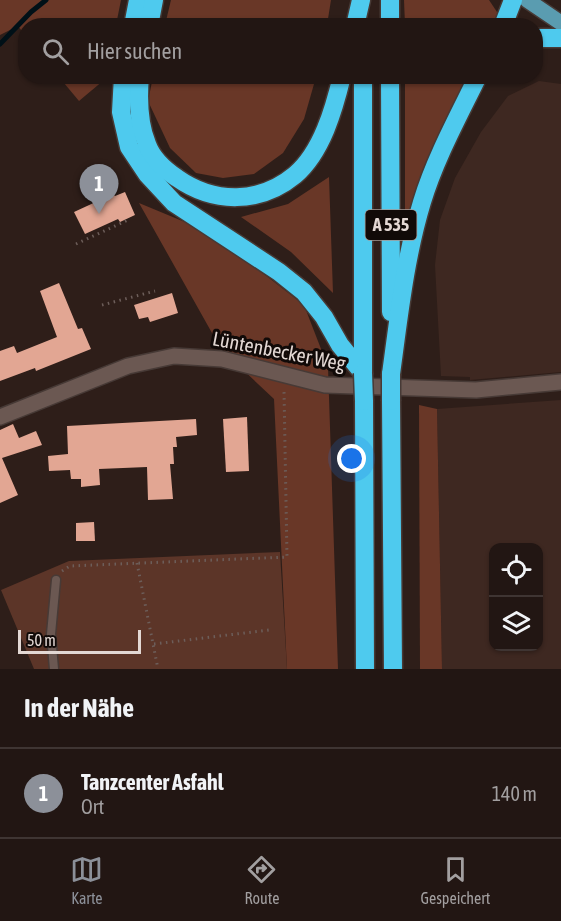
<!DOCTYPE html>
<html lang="de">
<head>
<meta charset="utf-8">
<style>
	:root { --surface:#221613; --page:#2a1f1c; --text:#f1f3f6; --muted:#a29fa0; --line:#3f3533; --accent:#8c9099 }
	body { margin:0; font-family:"Asap Condensed",sans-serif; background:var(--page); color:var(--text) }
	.controls { position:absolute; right:18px; bottom:18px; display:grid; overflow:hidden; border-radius:12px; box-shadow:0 2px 4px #0004 }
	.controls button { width:54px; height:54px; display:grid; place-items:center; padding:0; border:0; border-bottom:2px solid var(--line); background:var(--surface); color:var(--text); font:30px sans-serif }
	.scale { position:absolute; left:18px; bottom:15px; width:123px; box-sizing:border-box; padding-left:6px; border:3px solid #e3d8d4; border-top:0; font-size:16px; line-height:21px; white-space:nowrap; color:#e3d8d4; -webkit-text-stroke:4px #110a08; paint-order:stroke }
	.you { position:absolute; left:352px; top:459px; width:21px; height:21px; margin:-15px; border:4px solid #fff; border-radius:50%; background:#1a73e8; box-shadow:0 0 0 9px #1a73e833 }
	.badge { display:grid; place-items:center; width:39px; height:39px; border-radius:50%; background:var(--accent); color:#fff; font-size:20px; font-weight:700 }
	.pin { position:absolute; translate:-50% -50px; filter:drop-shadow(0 2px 3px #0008) }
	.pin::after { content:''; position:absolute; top:32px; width:21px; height:18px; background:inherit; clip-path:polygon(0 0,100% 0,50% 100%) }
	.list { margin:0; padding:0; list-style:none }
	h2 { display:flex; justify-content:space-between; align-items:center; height:78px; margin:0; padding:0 24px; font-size:26px }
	h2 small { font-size:20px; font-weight:400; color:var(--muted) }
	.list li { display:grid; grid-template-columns:39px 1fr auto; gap:18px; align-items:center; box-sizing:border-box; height:90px; padding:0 24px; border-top:2px solid var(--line) }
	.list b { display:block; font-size:22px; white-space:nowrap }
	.list p { margin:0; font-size:20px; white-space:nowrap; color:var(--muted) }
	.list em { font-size:20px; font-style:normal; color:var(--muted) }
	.icon { flex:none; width:33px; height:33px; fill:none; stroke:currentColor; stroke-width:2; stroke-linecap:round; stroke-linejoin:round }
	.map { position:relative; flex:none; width:561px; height:669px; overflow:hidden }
	.search { position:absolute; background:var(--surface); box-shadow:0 2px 4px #0004; left:18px; right:18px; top:18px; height:66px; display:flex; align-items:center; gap:15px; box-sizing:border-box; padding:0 21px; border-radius:24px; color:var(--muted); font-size:22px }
	.sheet { height:168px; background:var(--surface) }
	nav { display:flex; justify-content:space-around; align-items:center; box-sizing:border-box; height:84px; border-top:2px solid var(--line); background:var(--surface); font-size:16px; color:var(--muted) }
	nav a { display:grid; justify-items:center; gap:3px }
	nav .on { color:var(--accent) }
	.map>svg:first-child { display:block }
</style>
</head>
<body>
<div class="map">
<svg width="561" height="669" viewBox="0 0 561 669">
	<rect width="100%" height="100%" fill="#2e1e19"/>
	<g fill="#3e2821" fill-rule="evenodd">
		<path d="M 539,81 L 561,84 L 561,372 L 470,380 L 470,377 L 441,376 L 435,265 L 440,220 L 455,178 L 481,132 L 508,96 Z"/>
		<path d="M 561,400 L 561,669 L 442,669 L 437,409 ZM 494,548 L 538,548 L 538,646 L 494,646 Z"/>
	</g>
	<path fill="#5c3528" d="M 280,552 L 287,669 L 34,669 L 1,590 L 69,561 Z"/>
	<g fill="#693727">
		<path d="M 0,0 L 121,0 L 116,25 L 26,26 L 25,35 L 18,26 L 0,35 Z"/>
		<path d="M 171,0 L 331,0 L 327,25 L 165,25 Z"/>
		<path d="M 404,0 L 489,0 L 499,15 L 494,25 L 405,25 Z"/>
		<path d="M 59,77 L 105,77 L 104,80 L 79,101 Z"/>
		<path d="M 153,77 L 316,77 L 304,119 L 283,153 L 254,174 L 223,178 L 196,173 L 170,148 L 148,101 Z"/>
		<path d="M 405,77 L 469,77 L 430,158 L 407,219 L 405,219 Z"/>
		<path d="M 329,177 L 333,293 L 291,252 L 241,217 L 288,204 Z"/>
		<path d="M 139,203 L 192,225 L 260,271 L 304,305 L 328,367 L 338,669 L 287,669 L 274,399 L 221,349 Z"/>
		<path d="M 419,405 L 437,409 L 442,669 L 420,669 Z"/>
	</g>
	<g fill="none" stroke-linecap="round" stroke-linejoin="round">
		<path stroke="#001017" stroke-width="5" d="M 0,44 L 31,12 L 46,0"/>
	</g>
	<g fill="#e2a693">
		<path d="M 125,192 L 135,215 L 120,222 L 118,219 L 85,234 L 74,212 L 113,194 L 115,196 Z"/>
		<path d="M 59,283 L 78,329 L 82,328 L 91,349 L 36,371 L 35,368 L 0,381 L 0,351 L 14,346 L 17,353 L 57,337 L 40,291 Z"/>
		<path d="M 172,293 L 178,313 L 150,322 L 148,317 L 139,319 L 134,305 Z"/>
		<path d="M 247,417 L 249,471 L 226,472 L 223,419 Z"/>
		<path d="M 196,419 L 197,435 L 176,437 L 177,447 L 173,447 L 174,464 L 170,464 L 173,499 L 148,500 L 147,467 L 99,469 L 100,485 L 81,487 L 81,479 L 71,479 L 70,470 L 49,471 L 48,456 L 68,454 L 67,426 Z"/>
		<path d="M 13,424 L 19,438 L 36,431 L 42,445 L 2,458 L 18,495 L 0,503 L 0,430 Z"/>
		<path d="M 94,522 L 95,541 L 76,541 L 76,523 Z"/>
	</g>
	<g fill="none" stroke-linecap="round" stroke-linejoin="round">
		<g stroke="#473a36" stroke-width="11">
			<path id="service" d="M 54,669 L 51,634 L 56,580"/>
		</g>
		<g stroke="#473a36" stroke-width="18">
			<path id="minor" d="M 0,417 L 128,366 L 174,356 L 222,359 L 325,385 L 476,390 L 561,382"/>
		</g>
		<g stroke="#473a36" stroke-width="18">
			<path id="primary" d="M 527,0 L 561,23"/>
		</g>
		<g stroke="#473a36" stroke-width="21">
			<g id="motorway">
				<path d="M 390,0 L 390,26"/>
				<path d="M 133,26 L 138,0"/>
				<path d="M 149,26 L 154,0"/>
				<path d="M 355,26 L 361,0"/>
				<path d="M 503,26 L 513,0"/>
				<path d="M 536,38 L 561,38"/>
				<path d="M 123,76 L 121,112 L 129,147 L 147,174 L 174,203 L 279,272 L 304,292 L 324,317 L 340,345 L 363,373"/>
				<path d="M 140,76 C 138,99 138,122 147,144 C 152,158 165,170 177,178 C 214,204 260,204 295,175 C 322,152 334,109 342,76"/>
				<path d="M 390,76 L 391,312"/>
				<path d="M 363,373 L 363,76"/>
				<path d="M 391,374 C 399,316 405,258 422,202 C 435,159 458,117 478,76"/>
				<path d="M 364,401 L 365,669"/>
				<path d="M 391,401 L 393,669"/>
			</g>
		</g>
		<g stroke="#6d5e5a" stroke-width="3" stroke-dasharray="1.5 4.5" stroke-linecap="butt">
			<path d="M 76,244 L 128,220"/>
			<path d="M 102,305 L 155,291"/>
			<path d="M 137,563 L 158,669"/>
			<path d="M 62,571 L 70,566 L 287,557 L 284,391"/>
			<path d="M 154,644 L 269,630"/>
		</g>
		<use href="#service" stroke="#6b5852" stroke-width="8"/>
		<use href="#minor" stroke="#6b5852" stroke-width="15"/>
		<use href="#primary" stroke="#5a9cb0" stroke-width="15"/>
		<use href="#motorway" stroke="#4ecaee" stroke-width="18"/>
		<g stroke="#473a36" stroke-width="21" stroke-linecap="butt">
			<g id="motorway-bridge">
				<path d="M 363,373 L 364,401"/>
				<path d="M 391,374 L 391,401"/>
			</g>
		</g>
		<use href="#motorway-bridge" stroke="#4ecaee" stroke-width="18"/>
	</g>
	<g text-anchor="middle" stroke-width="6" stroke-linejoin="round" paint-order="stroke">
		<rect fill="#110a08" stroke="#a49a97" stroke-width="1.5" x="365.5" y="210" width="51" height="30" rx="4.5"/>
		<g font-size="18" font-weight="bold" fill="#e3d8d4">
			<text x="391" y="231">A 535</text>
		</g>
		<g font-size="20" fill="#e3d8d4" stroke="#110a08">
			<text transform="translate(279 351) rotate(11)" y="7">Lüntenbecker Weg</text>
		</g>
	</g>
</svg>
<div class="controls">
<button><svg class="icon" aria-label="locate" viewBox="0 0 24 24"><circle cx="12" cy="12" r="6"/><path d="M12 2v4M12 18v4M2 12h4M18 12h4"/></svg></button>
<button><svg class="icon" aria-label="layers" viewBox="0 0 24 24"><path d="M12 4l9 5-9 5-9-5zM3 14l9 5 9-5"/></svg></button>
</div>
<div class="scale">50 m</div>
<div class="you"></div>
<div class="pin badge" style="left:99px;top:214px">1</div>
<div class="search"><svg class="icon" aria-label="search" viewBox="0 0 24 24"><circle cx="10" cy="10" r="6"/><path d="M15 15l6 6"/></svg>Hier suchen</div>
</div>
<section class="sheet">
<h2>In der Nähe<small></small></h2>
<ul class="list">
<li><span class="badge">1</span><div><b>Tanzcenter Asfahl</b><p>Ort</p></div><em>140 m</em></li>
</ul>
</section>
<nav>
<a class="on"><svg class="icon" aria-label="map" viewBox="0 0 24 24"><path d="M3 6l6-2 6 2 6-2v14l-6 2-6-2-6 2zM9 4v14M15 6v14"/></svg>Karte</a>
<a><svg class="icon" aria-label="directions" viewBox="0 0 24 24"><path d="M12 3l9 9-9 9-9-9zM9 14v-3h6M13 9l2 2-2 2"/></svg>Route</a>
<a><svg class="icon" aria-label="saved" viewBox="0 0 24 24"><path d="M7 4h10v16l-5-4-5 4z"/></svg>Gespeichert</a>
</nav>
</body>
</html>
